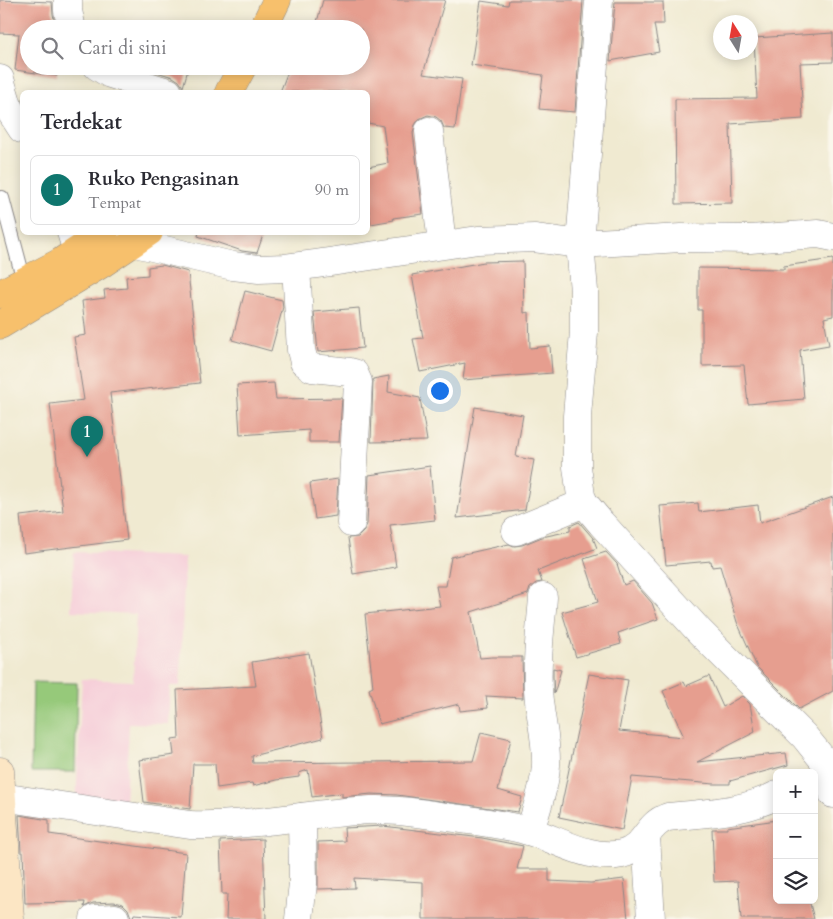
<!DOCTYPE html>
<html lang="id">
<head>
<meta charset="utf-8">
<style>
	:root { --surface:#fff; --page:#f7f7f7; --text:#2b2b33; --muted:#7c7c81; --line:#e1e1e2; --accent:#0f766e }
	body { margin:0; font-family:Cardo,serif; background:var(--page); color:var(--text) }
	.controls { position:absolute; right:15px; bottom:15px; display:grid; overflow:hidden; border-radius:8px; box-shadow:0 2px 12px #0003 }
	.controls button { width:45px; height:45px; display:grid; place-items:center; padding:0; border:0; border-bottom:1px solid var(--line); background:var(--surface); color:var(--text); font:25px sans-serif }
	.compass { position:absolute; left:713px; top:15px; width:45px; height:45px; border-radius:50%; background:var(--surface); box-shadow:0 2px 12px #0003; rotate:349deg }
	.you { position:absolute; left:439px; top:390px; width:18px; height:18px; margin:-12px; border:4px solid #fff; border-radius:50%; background:#1a73e8; box-shadow:0 0 0 8px #1a73e833 }
	.badge { display:grid; place-items:center; width:32px; height:32px; border-radius:50%; background:var(--accent); color:#fff; font-size:16px; font-weight:700 }
	.pin { position:absolute; translate:-50% -41px; filter:drop-shadow(0 1px 2px #0008) }
	.pin::after { content:''; position:absolute; top:26px; width:18px; height:15px; background:inherit; clip-path:polygon(0 0,100% 0,50% 100%) }
	.list { margin:0; padding:0; list-style:none }
	h2 { display:flex; justify-content:space-between; align-items:center; height:65px; margin:0; padding:0 20px; font-size:21px }
	h2 small { font-size:16px; font-weight:400; color:var(--muted) }
	.list li { display:grid; grid-template-columns:32px 1fr auto; gap:15px; align-items:center; box-sizing:border-box; height:70px; margin:0 10px 10px; padding:0 10px; border:1px solid var(--line); border-radius:8px }
	.list b { display:block; font-size:19px; white-space:nowrap }
	.list p { margin:0; font-size:16px; white-space:nowrap; color:var(--muted) }
	.list em { font-size:16px; font-style:normal; color:var(--muted) }
	.icon { flex:none; width:28px; height:28px; fill:none; stroke:currentColor; stroke-width:2; stroke-linecap:round; stroke-linejoin:round }
	.map { position:relative; flex:none; width:833px; height:919px; overflow:hidden }
	.search { position:absolute; background:var(--surface); box-shadow:0 2px 12px #0003; left:20px; top:20px; width:350px; height:55px; display:flex; align-items:center; gap:12px; box-sizing:border-box; padding:0 18px; border-radius:28px; color:var(--muted); font-size:19px }
	.panel { position:absolute; background:var(--surface); box-shadow:0 2px 12px #0003; left:20px; top:90px; width:350px; height:145px; border-radius:8px }
	.map>svg:first-child { display:block }
</style>
</head>
<body>
<div class="map">
<svg width="833" height="919" viewBox="0 0 833 919">
	<rect width="100%" height="100%" fill="#fbf7ec"/>
	<filter id="ink" filterUnits="userSpaceOnUse"><feTurbulence type="fractalNoise" baseFrequency=".02" numOctaves="2"/><feDisplacementMap in="SourceGraphic" scale="10" xChannelSelector="R" yChannelSelector="G"/><feConvolveMatrix kernelMatrix="1 2 1 2 8 2 1 2 1" color-interpolation-filters="sRGB"/></filter>
	<filter id="wash" filterUnits="userSpaceOnUse"><feTurbulence type="fractalNoise" baseFrequency=".0096" numOctaves="4" result="noise"/><feDisplacementMap in="SourceGraphic" scale="20" xChannelSelector="R" yChannelSelector="G"/><feGaussianBlur stdDeviation="1.12" result="paint"/><feColorMatrix in="noise" values="0 0 0 0 0 0 0 0 0 0 0 0 0 0 0 0 0 1.4 0 .05"/><feComposite in="paint" operator="in"/></filter>
	<g filter="url(#wash)">
		<rect width="100%" height="100%" fill="#f0ead1"/>
		<path fill="#f6cfd9" d="M 74,552 L 185,557 L 180,686 L 170,686 L 168,724 L 129,723 L 125,804 L 76,802 L 82,679 L 133,681 L 136,614 L 71,611 Z"/>
		<path fill="#96c97a" stroke="#5c765a" d="M 33,682 L 77,683 L 75,772 L 31,772 Z"/>
		<g id="blocks">
			<g fill="#e69e8f">
				<path d="M 0,0 L 52,2 L 53,14 L 56,29 L 29,29 L 29,66 L 57,66 L 57,76 L 15,70 L 19,34 L 0,33 Z"/>
				<path d="M 323,0 L 445,0 L 423,74 L 462,79 L 455,129 L 444,128 L 441,121 L 436,117 L 428,115 L 419,119 L 415,125 L 413,133 L 423,214 L 393,218 L 394,220 L 371,224 L 368,205 L 368,167 L 388,163 L 383,126 L 368,123 L 368,92 L 280,92 L 290,66 L 361,66 L 361,29 L 315,29 Z"/>
				<path d="M 509,0 L 583,0 L 575,112 L 539,109 L 543,75 L 471,65 L 481,1 L 508,5 Z"/>
				<path d="M 615,2 L 663,2 L 664,24 L 654,24 L 659,52 L 610,61 Z"/>
				<path d="M 833,33 L 833,62 L 800,63 L 803,119 L 730,124 L 732,203 L 676,204 L 675,99 L 757,98 L 754,38 Z"/>
				<path d="M 138,66 L 189,66 L 183,87 L 179,81 L 173,77 Z"/>
				<path d="M 199,232 L 264,232 L 257,253 L 242,251 L 198,236 Z"/>
				<path d="M 833,259 L 833,316 L 824,318 L 829,345 L 800,350 L 804,399 L 748,404 L 744,365 L 702,366 L 702,310 L 698,310 L 698,268 L 784,269 L 784,266 Z"/>
				<path d="M 523,261 L 524,313 L 529,312 L 530,348 L 550,346 L 552,373 L 463,380 L 465,363 L 420,372 L 413,339 L 423,338 L 412,275 L 484,262 Z"/>
				<path d="M 162,265 L 188,272 L 200,383 L 110,393 L 127,540 L 24,553 L 20,516 L 63,511 L 50,404 L 84,400 L 74,337 L 86,335 L 82,301 L 105,298 L 104,290 L 127,288 L 126,277 L 148,275 L 148,267 Z"/>
				<path d="M 245,291 L 282,300 L 283,307 L 271,351 L 232,340 Z"/>
				<path d="M 359,308 L 363,348 L 318,352 L 314,312 Z"/>
				<path d="M 389,376 L 388,392 L 420,398 L 427,441 L 371,442 L 373,379 Z"/>
				<path d="M 274,383 L 276,399 L 342,398 L 339,442 L 309,442 L 309,430 L 240,435 L 237,385 Z"/>
				<path d="M 475,407 L 523,415 L 516,457 L 534,460 L 525,510 L 457,518 Z"/>
				<path d="M 430,466 L 435,520 L 390,525 L 396,567 L 353,574 L 348,538 L 358,537 L 364,531 L 367,524 L 369,475 Z"/>
				<path d="M 338,479 L 336,516 L 315,519 L 310,483 Z"/>
				<path d="M 833,497 L 833,691 L 799,709 L 757,667 L 737,622 L 720,566 L 712,567 L 711,561 L 666,565 L 660,506 L 698,503 L 699,512 L 758,505 L 760,523 Z"/>
				<path d="M 579,522 L 593,538 L 597,548 L 538,571 L 542,582 L 536,583 L 530,588 L 528,594 L 471,612 L 480,658 L 492,657 L 522,657 L 523,698 L 486,696 L 488,708 L 460,711 L 459,704 L 379,724 L 369,689 L 373,687 L 365,614 L 440,606 L 436,586 L 446,586 L 451,557 L 509,544 L 514,546 L 522,545 L 542,537 L 570,531 L 570,526 Z"/>
				<path d="M 606,552 L 617,564 L 624,585 L 633,581 L 652,603 L 658,619 L 618,633 L 621,644 L 576,657 L 562,612 L 598,602 L 584,559 Z"/>
				<path d="M 309,653 L 323,738 L 252,756 L 253,763 L 473,761 L 481,732 L 511,739 L 498,790 L 522,797 L 518,812 L 397,795 L 371,794 L 342,797 L 342,793 L 312,797 L 308,770 L 299,773 L 299,777 L 276,780 L 253,786 L 252,783 L 217,788 L 215,764 L 193,764 L 190,809 L 144,802 L 139,760 L 174,755 L 172,739 L 179,738 L 177,690 L 256,686 L 252,662 Z"/>
				<path d="M 553,668 L 561,670 L 554,694 L 553,677 Z"/>
				<path d="M 589,674 L 628,680 L 619,731 L 684,737 L 663,691 L 684,682 L 686,686 L 709,676 L 723,707 L 742,696 L 750,704 L 755,732 L 697,762 L 786,753 L 788,765 L 730,781 L 730,784 L 714,784 L 632,777 L 622,830 L 559,817 Z"/>
				<path d="M 19,815 L 49,820 L 49,834 L 186,853 L 181,917 L 134,914 L 133,917 L 131,917 L 128,909 L 123,904 L 114,902 L 93,903 L 84,907 L 85,902 L 25,903 L 23,852 L 21,852 Z"/>
				<path d="M 777,820 L 777,900 L 809,900 L 814,919 L 741,919 L 738,881 L 714,882 L 712,829 L 727,829 L 727,827 Z"/>
				<path d="M 383,826 L 482,838 L 523,846 L 517,869 L 549,869 L 549,881 L 591,883 L 624,879 L 628,919 L 423,919 L 423,882 L 354,878 L 355,888 L 318,889 L 318,842 L 345,841 L 344,828 Z"/>
				<path d="M 263,839 L 266,919 L 226,919 L 227,894 L 222,894 L 220,841 Z"/>
			</g>
		</g>
	</g>
	<g filter="url(#ink)">
		<use href="#blocks" fill-opacity="0" stroke="#898686" stroke-width="1"/>
		<g fill="none" stroke-linecap="round" stroke-linejoin="round">
			<g stroke="#898686" stroke-width="16">
				<path id="service" d="M 2,198 L 24,281"/>
			</g>
			<g stroke="#898686" stroke-width="29">
				<g id="minor">
					<path d="M 68,0 L 68,11 L 72,29"/>
					<path d="M 599,0 L 580,244 L 584,291 L 584,332 L 577,416 L 577,467 L 581,496 L 584,503 L 601,523 L 699,631 L 804,736 L 829,767 L 833,794"/>
					<path d="M 97,66 L 110,74 L 168,92"/>
					<path d="M 0,79 L 9,109 L 22,129"/>
					<path d="M 429,131 L 442,244"/>
					<path d="M 71,232 L 77,252"/>
					<path d="M 120,232 L 135,243 L 233,266 L 259,269 L 285,268 L 316,264 L 478,240 L 534,238 L 580,244 L 681,238 L 750,239 L 818,234 L 833,237"/>
					<path d="M 296,267 L 301,350 L 304,362 L 312,368 L 350,372 L 354,373 L 358,382 L 351,523"/>
					<path d="M 516,531 L 584,503"/>
					<path d="M 1,797 L 190,825 C 250,827 311,813 371,810 C 403,809 436,816 469,820 C 489,823 508,825 528,831 C 558,839 589,861 622,854 C 646,848 646,824 668,817 C 705,813 742,813 777,795"/>
					<path d="M 530,831 C 536,810 545,787 546,765 C 547,739 539,714 538,689 C 536,658 541,627 543,597"/>
					<path d="M 646,836 L 651,919"/>
					<path d="M 94,919 L 115,918"/>
					<path d="M 299,919 L 303,883 L 302,817"/>
				</g>
			</g>
			<g stroke="#898686" stroke-width="29">
				<path id="secondary" d="M 0,771 L 10,919"/>
			</g>
			<g stroke="#898686" stroke-width="29">
				<g id="trunk">
					<path d="M 263,29 L 277,0"/>
					<path d="M 229,92 L 243,66"/>
					<path d="M 0,294 L 59,263 L 105,232"/>
					<path d="M 0,325 L 103,263 L 149,232"/>
				</g>
			</g>
			<use href="#service" stroke="#fff" stroke-width="14"/>
			<use href="#minor" stroke="#fff" stroke-width="28"/>
			<use href="#secondary" stroke="#fce6c4" stroke-width="28"/>
			<use href="#trunk" stroke="#f7c06c" stroke-width="28"/>
		</g>
	</g>
</svg>
<div class="controls">
<button>+</button>
<button>−</button>
<button><svg class="icon" aria-label="layers" viewBox="0 0 24 24"><path d="M12 4l9 5-9 5-9-5zM3 14l9 5 9-5"/></svg></button>
</div>
<svg class="compass" viewBox="-18 -18 36 36"><path d="M0-13l5 13h-10z" fill="#e53935"/><path d="M0 13l5-13h-10z" fill="#7c7c81"/></svg>
<div class="you"></div>
<div class="pin badge" style="left:87px;top:457px">1</div>
<div class="search"><svg class="icon" aria-label="search" viewBox="0 0 24 24"><circle cx="10" cy="10" r="6"/><path d="M15 15l6 6"/></svg>Cari di sini</div>
<section class="panel">
<h2>Terdekat<small></small></h2>
<ul class="list">
<li><span class="badge">1</span><div><b>Ruko Pengasinan</b><p>Tempat</p></div><em>90 m</em></li>
</ul>
</section>
</div>
</body>
</html>
